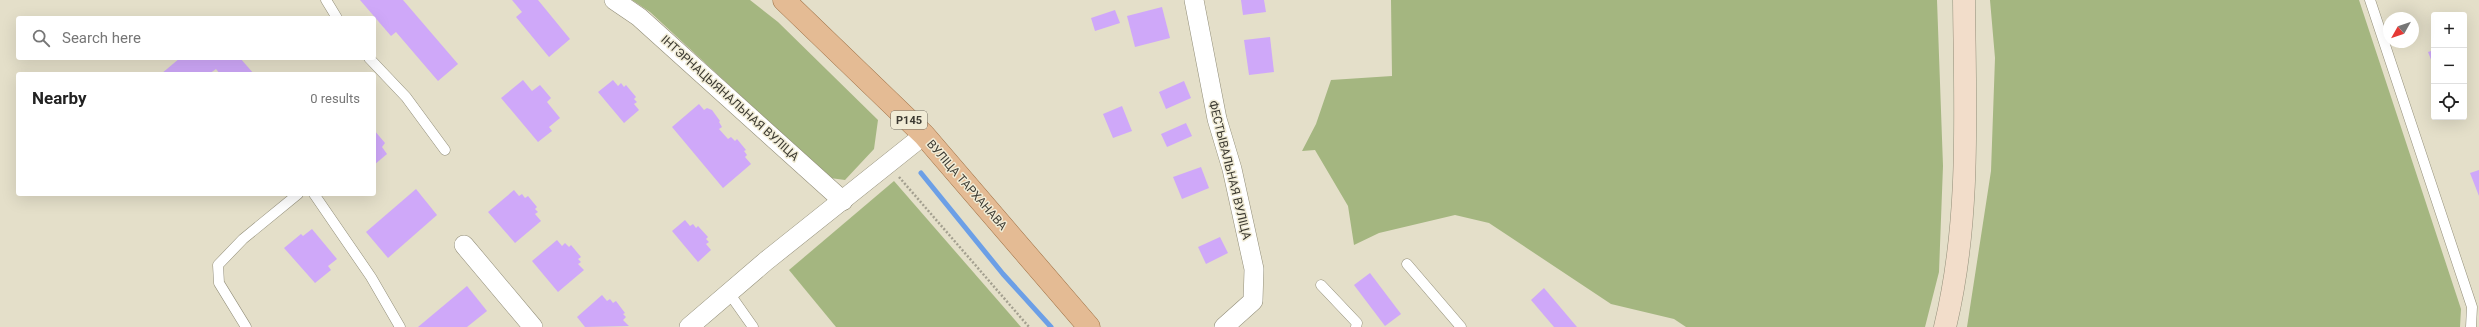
<!DOCTYPE html>
<html lang="en">
<head>
<meta charset="utf-8">
<style>
	:root { --surface:#fff; --page:#f2f2f2; --text:#222; --muted:#767676; --line:#e0e0e0 }
	body { margin:0; font-family:Roboto,sans-serif; background:var(--page); color:var(--text) }
	.controls { position:absolute; right:12px; top:12px; display:grid; overflow:hidden; border-radius:4px; box-shadow:0 4px 16px #0002 }
	.controls button { width:36px; height:36px; display:grid; place-items:center; padding:0; border:0; border-bottom:1px solid var(--line); background:var(--surface); color:var(--text); font:20px sans-serif }
	.compass { position:absolute; left:2383px; top:12px; width:36px; height:36px; border-radius:50%; background:var(--surface); box-shadow:0 4px 16px #0002; rotate:230deg }
	.list { margin:0; padding:0; list-style:none }
	h2 { display:flex; justify-content:space-between; align-items:center; height:52px; margin:0; padding:0 16px; font-size:17px }
	h2 small { font-size:13px; font-weight:400; color:var(--muted) }
	.icon { flex:none; width:22px; height:22px; fill:none; stroke:currentColor; stroke-width:2; stroke-linecap:round; stroke-linejoin:round }
	.map { position:relative; flex:none; width:2479px; height:327px; overflow:hidden }
	.search { position:absolute; background:var(--surface); box-shadow:0 4px 16px #0002; left:16px; top:16px; width:360px; height:44px; display:flex; align-items:center; gap:10px; box-sizing:border-box; padding:0 14px; border-radius:4px; color:var(--muted); font-size:15px }
	.panel { position:absolute; background:var(--surface); box-shadow:0 4px 16px #0002; left:16px; top:72px; width:360px; height:124px; border-radius:4px }
	.map>svg:first-child { display:block }
</style>
</head>
<body>
<div class="map">
<svg width="2479" height="327" viewBox="0 0 2479 327">
	<rect width="100%" height="100%" fill="#e4dfc9"/>
	<g fill="#a4b680">
		<path d="M 632,0 L 750,0 L 778,22 L 878,120 L 874,149 L 845,180 L 830,178 L 650,12 Z"/>
		<path d="M 1391,0 L 1937,0 L 1943,166 L 1939,272 L 1925,327 L 1686,327 L 1674,319 L 1611,304 L 1489,223 L 1455,215 L 1379,233 L 1354,245 L 1348,206 L 1315,150 L 1302,151 L 1316,124 L 1331,80 L 1392,76 Z"/>
		<path d="M 1990,0 L 2359,0 L 2461,309 L 2460,327 L 1967,327 L 1991,171 L 1995,58 Z"/>
		<path d="M 894,181 L 1021,327 L 836,327 L 789,270 Z"/>
	</g>
	<g fill="none" stroke-linecap="round" stroke-linejoin="round">
		<path stroke="#6c9fe6" stroke-width="5" d="M 921,173 L 1003,274 L 1051,327"/>
	</g>
	<g fill="#cfa8f9">
		<path d="M 360,0 L 403,0 L 458,64 L 438,81 L 396,32 L 391,36 Z"/>
		<path d="M 512,0 L 538,0 L 570,39 L 549,57 L 516,17 L 522,12 Z"/>
		<path d="M 1241,0 L 1264,0 L 1266,12 L 1243,15 Z"/>
		<path d="M 1162,7 L 1170,38 L 1135,47 L 1127,16 Z"/>
		<path d="M 1115,10 L 1120,23 L 1095,31 L 1091,18 Z"/>
		<path d="M 1270,37 L 1274,72 L 1249,75 L 1244,40 Z"/>
		<path d="M 2434,50 L 2434,67 L 2428,52 Z"/>
		<path d="M 180,58 L 240,58 L 254,74 L 220,74 L 216,69 L 209,74 L 161,74 Z"/>
		<path d="M 523,80 L 532,91 L 540,85 L 551,98 L 547,102 L 560,118 L 549,127 L 552,131 L 538,142 L 501,98 Z"/>
		<path d="M 613,80 L 618,86 L 621,83 L 624,87 L 626,85 L 636,97 L 634,99 L 637,102 L 634,104 L 639,110 L 624,123 L 598,92 Z"/>
		<path d="M 1184,81 L 1191,98 L 1166,109 L 1159,92 Z"/>
		<path d="M 699,104 L 704,110 L 707,108 L 712,110 L 720,121 L 719,122 L 722,127 L 719,129 L 728,139 L 731,137 L 735,141 L 737,139 L 746,150 L 744,151 L 747,155 L 745,157 L 751,164 L 723,188 L 672,127 Z"/>
		<path d="M 1122,106 L 1132,131 L 1113,138 L 1103,114 Z"/>
		<path d="M 1186,123 L 1192,136 L 1167,147 L 1161,134 Z"/>
		<path d="M 374,130 L 385,143 L 382,147 L 387,154 L 374,165 Z"/>
		<path d="M 1201,167 L 1209,188 L 1182,199 L 1173,177 Z"/>
		<path d="M 2479,170 L 2479,196 L 2470,173 Z"/>
		<path d="M 416,189 L 437,215 L 388,258 L 366,232 Z"/>
		<path d="M 514,190 L 519,196 L 522,194 L 525,198 L 528,196 L 537,207 L 535,209 L 538,212 L 535,214 L 541,221 L 515,243 L 488,212 Z"/>
		<path d="M 685,220 L 690,226 L 693,224 L 696,228 L 698,226 L 708,237 L 706,239 L 709,242 L 706,244 L 711,250 L 698,262 L 672,231 Z"/>
		<path d="M 312,229 L 337,259 L 328,266 L 331,270 L 315,283 L 284,248 L 301,234 L 303,236 Z"/>
		<path d="M 1220,237 L 1228,253 L 1206,264 L 1198,247 Z"/>
		<path d="M 557,240 L 562,246 L 565,243 L 569,247 L 571,245 L 581,257 L 578,259 L 581,262 L 578,264 L 584,270 L 558,292 L 532,261 Z"/>
		<path d="M 1370,273 L 1401,314 L 1385,326 L 1354,285 Z"/>
		<path d="M 467,286 L 487,311 L 467,327 L 418,327 Z"/>
		<path d="M 1544,288 L 1577,327 L 1554,327 L 1531,300 Z"/>
		<path d="M 602,295 L 607,301 L 610,299 L 613,303 L 616,301 L 625,313 L 623,314 L 626,317 L 623,320 L 629,326 L 585,327 L 577,317 Z"/>
	</g>
	<g fill="none" stroke-linecap="round" stroke-linejoin="round">
		<g stroke="#928e79" stroke-width="11">
			<g id="lane">
				<path d="M 326,0 L 337,18"/>
				<path d="M 2370,0 L 2472,307 L 2471,327"/>
				<path d="M 369,58 L 406,97 L 445,150"/>
				<path d="M 314,194 L 371,277 L 400,327"/>
				<path d="M 1407,264 L 1461,327"/>
				<path d="M 1321,285 L 1357,323 L 1356,327"/>
				<path d="M 729,293 L 753,327"/>
				<path d="M 246,327 L 219,283 L 218,265 L 243,239 L 298,194"/>
			</g>
		</g>
		<g stroke="#928e79" stroke-width="20">
			<g id="street">
				<path d="M 614,0 L 639,17 L 843,201"/>
				<path d="M 1194,0 L 1217,119 L 1232,169 L 1254,269 L 1253,301 L 1224,327"/>
				<path d="M 464,245 L 533,327"/>
				<path d="M 689,327 L 766,261 L 924,135"/>
			</g>
		</g>
		<g stroke="#928e79" stroke-width="23">
			<path id="secondary" d="M 1945,327 C 1971,220 1965,109 1964,0"/>
		</g>
		<g stroke="#9e7044" stroke-width="23">
			<path id="primary" d="M 784,0 L 924,135 L 1089,327"/>
		</g>
		<path stroke="#a39f8f" stroke-width="2.5" stroke-dasharray="2 2" stroke-linecap="butt" d="M 899,177 L 1029,327"/>
		<use href="#lane" stroke="#fff" stroke-width="10"/>
		<use href="#street" stroke="#fff" stroke-width="19"/>
		<use href="#secondary" stroke="#f2ddca" stroke-width="22"/>
		<use href="#primary" stroke="#e4bb94" stroke-width="22"/>
	</g>
	<g text-anchor="middle" stroke-width="3" stroke-linejoin="round" paint-order="stroke">
		<rect fill="#f1ecd6" stroke="#726f63" stroke-width="1" x="891" y="111" width="36" height="18" rx="3"/>
		<g font-size="11" font-weight="bold" fill="#3c3a32">
			<text x="909" y="124">Р145</text>
		</g>
		<g font-size="12" fill="#3c3a32" stroke="#f1ecd6">
			<text transform="translate(730 98) rotate(42)" y="4">ІНТЭРНАЦЫЯНАЛЬНАЯ ВУЛІЦА</text>
			<text transform="translate(1230 170) rotate(76)" y="4">ФЕСТЫВАЛЬНАЯ ВУЛІЦА</text>
			<text transform="translate(967 185) rotate(49)" y="4">ВУЛІЦА ТАРХАНАВА</text>
		</g>
	</g>
</svg>
<div class="controls">
<button>+</button>
<button>−</button>
<button><svg class="icon" aria-label="locate" viewBox="0 0 24 24"><circle cx="12" cy="12" r="6"/><path d="M12 2v4M12 18v4M2 12h4M18 12h4"/></svg></button>
</div>
<svg class="compass" viewBox="-18 -18 36 36"><path d="M0-13l5 13h-10z" fill="#e53935"/><path d="M0 13l5-13h-10z" fill="#767676"/></svg>
<div class="search"><svg class="icon" aria-label="search" viewBox="0 0 24 24"><circle cx="10" cy="10" r="6"/><path d="M15 15l6 6"/></svg>Search here</div>
<section class="panel">
<h2>Nearby<small>0 results</small></h2>
<ul class="list">
</ul>
</section>
</div>
</body>
</html>
